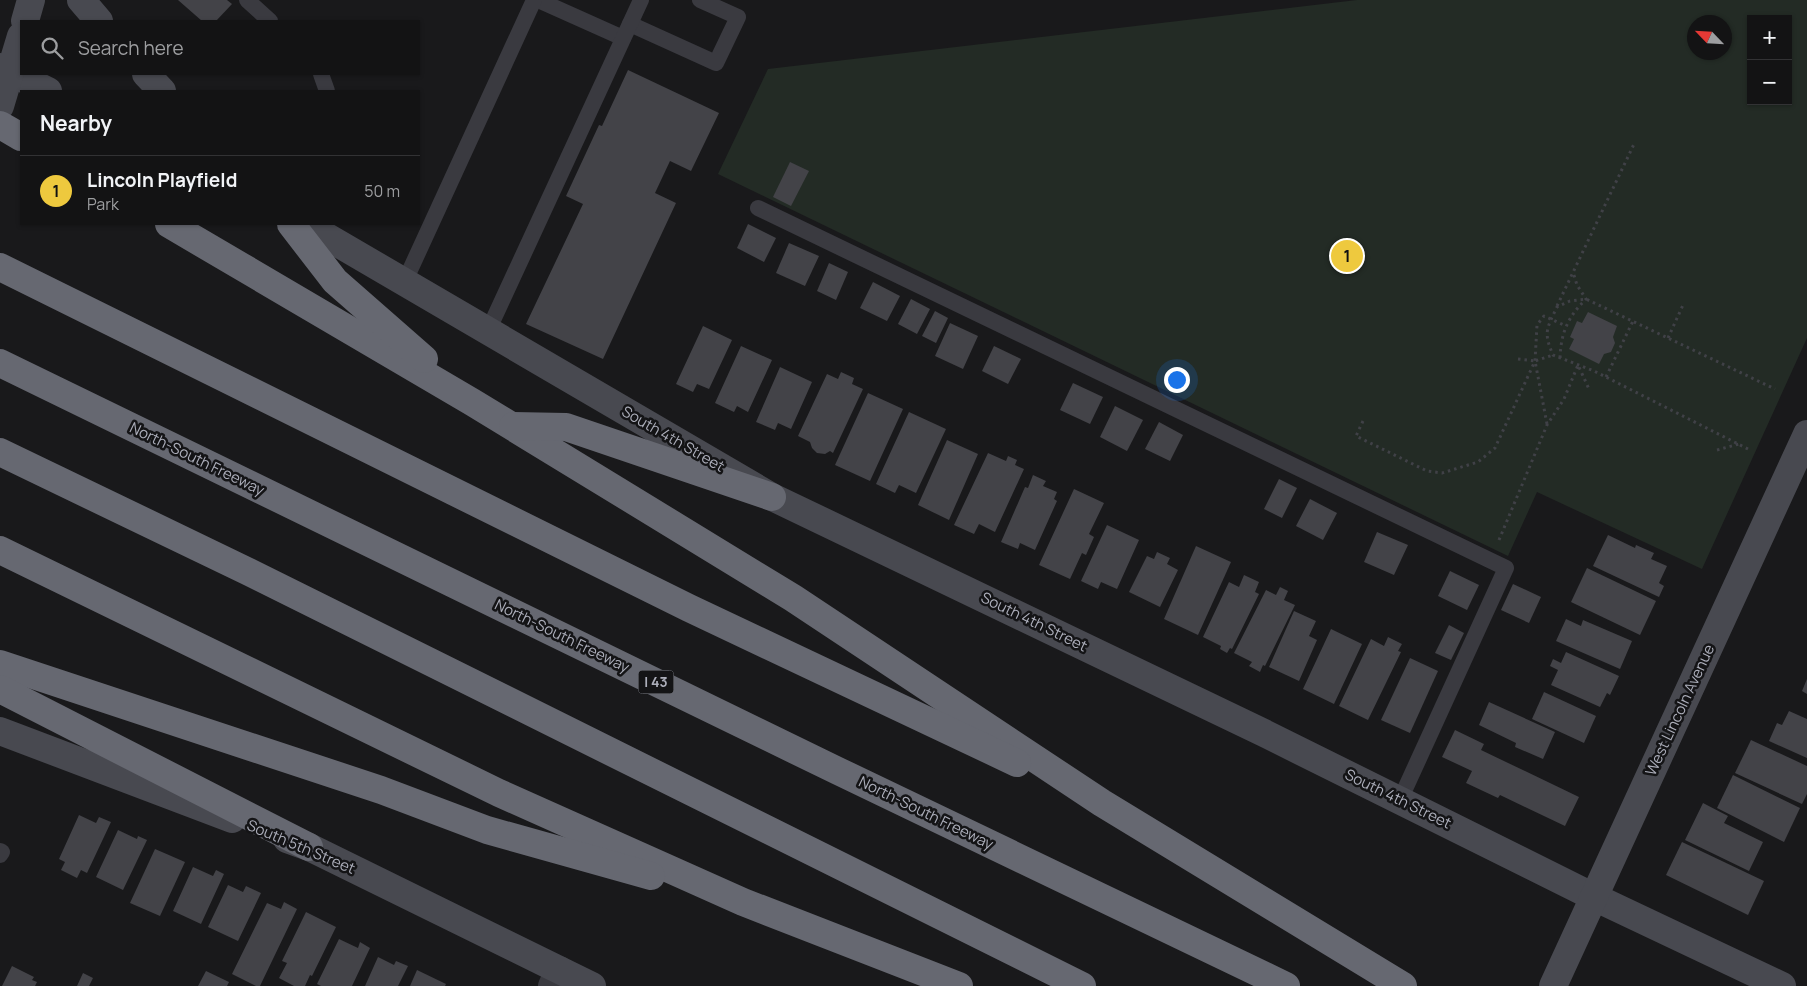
<!DOCTYPE html>
<html lang="en">
<head>
<meta charset="utf-8">
<style>
	:root { --surface:#131314; --page:#1c1c1d; --text:#f1f3f6; --muted:#9d9ea0; --line:#323234; --accent:#eec93e }
	body { margin:0; font-family:Manrope,sans-serif; background:var(--page); color:var(--text) }
	.controls { position:absolute; right:15px; top:15px; display:grid; overflow:hidden; border-radius:0px; box-shadow:0 1px 4px #0004 }
	.controls button { width:45px; height:45px; display:grid; place-items:center; padding:0; border:0; border-bottom:1px solid var(--line); background:var(--surface); color:var(--text); font:25px sans-serif }
	.compass { position:absolute; left:1687px; top:15px; width:45px; height:45px; border-radius:50%; background:var(--surface); box-shadow:0 1px 4px #0004; rotate:295deg }
	.you { position:absolute; left:1176px; top:379px; width:18px; height:18px; margin:-12px; border:4px solid #fff; border-radius:50%; background:#1a73e8; box-shadow:0 0 0 8px #1a73e833 }
	.badge { display:grid; place-items:center; width:32px; height:32px; border-radius:50%; background:var(--accent); color:#111; font-size:16px; font-weight:700 }
	.pin { position:absolute; translate:-50% -50%; border:2px solid #fff; box-shadow:0 1px 5px #0006 }
	.list { margin:0; padding:0; list-style:none }
	h2 { display:flex; justify-content:space-between; align-items:center; height:65px; margin:0; padding:0 20px; font-size:21px }
	h2 small { font-size:16px; font-weight:400; color:var(--muted) }
	.list li { display:grid; grid-template-columns:32px 1fr auto; gap:15px; align-items:center; box-sizing:border-box; height:70px; padding:0 20px; border-top:1px solid var(--line) }
	.list b { display:block; font-size:19px; white-space:nowrap }
	.list p { margin:0; font-size:16px; white-space:nowrap; color:var(--muted) }
	.list em { font-size:16px; font-style:normal; color:var(--muted) }
	.icon { flex:none; width:28px; height:28px; fill:none; stroke:currentColor; stroke-width:2; stroke-linecap:round; stroke-linejoin:round }
	.map { position:relative; flex:none; width:1807px; height:986px; overflow:hidden }
	.search { position:absolute; background:var(--surface); box-shadow:0 1px 4px #0004; left:20px; top:20px; width:400px; height:55px; display:flex; align-items:center; gap:12px; box-sizing:border-box; padding:0 18px; border-radius:0px; color:var(--muted); font-size:19px }
	.panel { position:absolute; background:var(--surface); box-shadow:0 1px 4px #0004; left:20px; top:90px; width:400px; height:135px; border-radius:0px }
	.map>svg:first-child { display:block }
</style>
</head>
<body>
<div class="map">
<svg width="1807" height="986" viewBox="0 0 1807 986">
	<rect width="100%" height="100%" fill="#19191b"/>
	<path fill="#232b25" fill-rule="evenodd" d="M 1357,0 L 1807,0 L 1807,338 L 1702,569 L 1537,492 L 1508,556 L 718,174 L 768,69 ZM 1751,19 L 1788,19 L 1788,101 L 1751,101 ZM 1694,22 L 1724,22 L 1724,52 L 1694,52 Z"/>
	<g fill="#434348">
		<path d="M 178,0 L 227,0 L 232,4 L 216,21 L 202,21 Z"/>
		<path d="M 628,70 L 719,113 L 691,171 L 670,161 L 655,193 L 676,203 L 603,359 L 526,324 L 583,204 L 566,196 L 599,125 L 602,126 Z"/>
		<path d="M 790,162 L 809,171 L 791,206 L 773,197 Z"/>
		<path d="M 748,224 L 776,238 L 764,262 L 737,248 Z"/>
		<path d="M 789,243 L 819,256 L 805,286 L 776,273 Z"/>
		<path d="M 829,263 L 848,272 L 836,300 L 817,291 Z"/>
		<path d="M 873,282 L 900,296 L 887,321 L 860,308 Z"/>
		<path d="M 911,299 L 930,309 L 917,334 L 898,324 Z"/>
		<path d="M 935,311 L 948,318 L 936,343 L 922,336 Z"/>
		<path d="M 1588,312 L 1617,326 L 1613,337 L 1615,343 L 1611,352 L 1604,354 L 1599,364 L 1569,349 L 1574,339 L 1570,337 L 1577,321 L 1582,323 Z"/>
		<path d="M 950,323 L 978,336 L 963,369 L 935,356 Z"/>
		<path d="M 703,326 L 732,340 L 709,389 L 697,384 L 693,392 L 676,384 Z"/>
		<path d="M 741,346 L 772,360 L 748,412 L 737,406 L 734,412 L 715,403 Z"/>
		<path d="M 994,346 L 1021,359 L 1008,384 L 982,371 Z"/>
		<path d="M 780,367 L 812,382 L 791,429 L 778,423 L 775,430 L 756,422 Z"/>
		<path d="M 841,372 L 854,378 L 852,384 L 863,389 L 833,453 L 830,451 L 825,454 L 817,453 L 812,448 L 810,442 L 798,436 L 827,374 L 838,379 Z"/>
		<path d="M 1073,383 L 1103,397 L 1090,424 L 1060,410 Z"/>
		<path d="M 868,393 L 903,409 L 870,481 L 835,465 Z"/>
		<path d="M 1115,406 L 1143,420 L 1127,451 L 1100,437 Z"/>
		<path d="M 909,412 L 946,429 L 916,493 L 899,485 L 895,493 L 876,484 Z"/>
		<path d="M 1159,422 L 1183,435 L 1170,461 L 1145,449 Z"/>
		<path d="M 947,440 L 978,454 L 949,520 L 918,505 Z"/>
		<path d="M 988,453 L 1006,461 L 1008,456 L 1017,460 L 1015,465 L 1024,469 L 995,532 L 979,524 L 974,534 L 954,525 Z"/>
		<path d="M 1033,475 L 1046,481 L 1043,486 L 1057,492 L 1054,499 L 1057,501 L 1035,550 L 1020,543 L 1018,549 L 1001,542 L 1025,487 L 1028,488 Z"/>
		<path d="M 1279,479 L 1297,488 L 1282,518 L 1264,509 Z"/>
		<path d="M 1074,489 L 1104,503 L 1089,534 L 1094,537 L 1086,555 L 1082,553 L 1070,579 L 1039,565 Z"/>
		<path d="M 1310,499 L 1337,513 L 1323,540 L 1296,526 Z"/>
		<path d="M 1107,525 L 1139,540 L 1117,589 L 1101,582 L 1098,589 L 1081,581 Z"/>
		<path d="M 1377,532 L 1408,545 L 1394,575 L 1364,562 Z"/>
		<path d="M 1608,535 L 1635,548 L 1636,545 L 1654,553 L 1651,559 L 1667,566 L 1659,583 L 1664,586 L 1659,597 L 1593,566 Z"/>
		<path d="M 1196,546 L 1231,562 L 1198,635 L 1164,619 Z"/>
		<path d="M 1157,552 L 1170,558 L 1167,564 L 1178,570 L 1160,607 L 1129,592 L 1147,556 L 1154,559 Z"/>
		<path d="M 1587,568 L 1656,601 L 1640,635 L 1571,602 Z"/>
		<path d="M 1450,571 L 1479,585 L 1467,610 L 1438,596 Z"/>
		<path d="M 1244,575 L 1259,582 L 1255,592 L 1259,594 L 1232,649 L 1230,648 L 1227,653 L 1220,649 L 1221,646 L 1203,637 L 1229,582 L 1239,587 Z"/>
		<path d="M 1513,584 L 1541,597 L 1529,623 L 1501,610 Z"/>
		<path d="M 1280,587 L 1288,591 L 1284,600 L 1295,605 L 1265,666 L 1263,665 L 1260,672 L 1249,666 L 1252,662 L 1234,653 L 1266,590 L 1276,595 Z"/>
		<path d="M 1294,611 L 1316,621 L 1309,636 L 1317,640 L 1299,681 L 1269,667 Z"/>
		<path d="M 1566,619 L 1581,626 L 1583,620 L 1632,641 L 1620,669 L 1556,641 Z"/>
		<path d="M 1449,625 L 1464,633 L 1451,660 L 1435,653 Z"/>
		<path d="M 1331,629 L 1362,644 L 1334,704 L 1303,689 Z"/>
		<path d="M 1388,637 L 1402,644 L 1398,651 L 1401,652 L 1368,720 L 1339,706 L 1371,639 L 1384,646 Z"/>
		<path d="M 1566,652 L 1619,676 L 1610,695 L 1607,693 L 1600,707 L 1551,685 L 1558,670 L 1550,666 L 1553,659 L 1561,663 Z"/>
		<path d="M 1410,658 L 1438,671 L 1410,733 L 1381,720 Z"/>
		<path d="M 1807,679 L 1807,694 L 1802,691 Z"/>
		<path d="M 1544,692 L 1596,716 L 1584,743 L 1532,719 Z"/>
		<path d="M 1489,702 L 1555,732 L 1543,759 L 1515,747 L 1516,743 L 1479,725 Z"/>
		<path d="M 1789,711 L 1807,719 L 1807,758 L 1769,741 L 1777,723 L 1782,725 Z"/>
		<path d="M 1455,730 L 1484,744 L 1481,750 L 1579,797 L 1565,826 L 1500,795 L 1498,798 L 1466,783 L 1472,771 L 1442,757 Z"/>
		<path d="M 1751,740 L 1807,766 L 1807,794 L 1802,804 L 1735,773 Z"/>
		<path d="M 1733,775 L 1800,808 L 1784,842 L 1717,808 Z"/>
		<path d="M 1703,803 L 1728,816 L 1724,823 L 1763,842 L 1749,871 L 1685,840 Z"/>
		<path d="M 79,815 L 96,823 L 99,817 L 111,822 L 87,873 L 81,870 L 77,878 L 61,870 L 65,862 L 59,859 Z"/>
		<path d="M 118,830 L 137,839 L 138,836 L 147,840 L 123,890 L 96,877 Z"/>
		<path d="M 1682,842 L 1764,881 L 1748,915 L 1666,875 Z"/>
		<path d="M 155,849 L 185,862 L 160,916 L 130,903 Z"/>
		<path d="M 193,867 L 213,876 L 216,870 L 224,874 L 201,924 L 173,911 Z"/>
		<path d="M 228,885 L 243,892 L 246,886 L 261,893 L 238,941 L 208,927 Z"/>
		<path d="M 284,902 L 297,909 L 260,986 L 256,986 L 232,974 L 267,903 L 281,909 Z"/>
		<path d="M 306,912 L 336,927 L 312,976 L 310,975 L 305,986 L 294,986 L 279,978 L 287,963 L 282,961 Z"/>
		<path d="M 339,939 L 358,948 L 360,942 L 370,948 L 352,986 L 321,986 L 317,984 Z"/>
		<path d="M 378,957 L 394,965 L 396,961 L 408,966 L 398,986 L 365,986 Z"/>
		<path d="M 12,966 L 34,977 L 32,980 L 37,982 L 35,986 L 2,986 Z"/>
		<path d="M 417,970 L 446,984 L 445,986 L 410,986 Z"/>
		<path d="M 206,971 L 229,982 L 227,986 L 198,986 Z"/>
		<path d="M 83,973 L 93,978 L 89,986 L 77,986 Z"/>
	</g>
	<g fill="none" stroke-linecap="round" stroke-linejoin="round">
		<g stroke="#404147" stroke-width="3" stroke-dasharray="2.5 4" stroke-linecap="butt">
			<path d="M 1557,306 L 1635,142"/>
			<path d="M 1668,338 L 1683,305"/>
			<path d="M 1560,358 C 1561,332 1568,317 1586,299 L 1577,285 L 1573,272"/>
			<path d="M 1518,359 L 1535,361"/>
			<path d="M 1606,377 L 1633,321"/>
			<path d="M 1363,421 L 1356,436 L 1427,471 L 1442,473 L 1478,462 L 1495,448 L 1535,361 L 1537,325 L 1544,316 L 1566,326"/>
			<path d="M 1547,424 L 1535,361 L 1553,355"/>
			<path d="M 1748,449 L 1594,371 L 1553,355 C 1543,332 1547,328 1557,307 L 1570,301 L 1586,299 L 1775,389"/>
			<path d="M 1717,450 L 1739,444"/>
			<path d="M 1499,540 L 1547,425 L 1564,399 L 1578,365 L 1589,389"/>
		</g>
		<g stroke="#3a3a40" stroke-width="16">
			<path d="M 247,0 L 270,21"/>
			<path d="M 538,0 L 623,38"/>
			<path d="M 630,24 L 716,63 L 738,17 L 700,0"/>
			<path d="M 321,74 L 327,91"/>
			<path d="M 758,208 L 1506,568 L 1400,800"/>
			<path d="M 405,281 L 534,0"/>
			<path d="M 488,331 L 641,0"/>
			<path d="M 0,851 L 2,852 L 0,855"/>
		</g>
		<path stroke="#3a3a40" stroke-width="28" d="M 552,986 L 559,970"/>
		<g stroke="#484950" stroke-width="28">
			<path d="M 81,0 L 99,21"/>
			<path d="M 25,21 L 31,0"/>
			<path d="M 0,67 L 48,91"/>
			<path d="M 146,74 L 162,91"/>
			<path d="M 0,106 L 21,36"/>
			<path d="M 305,224 L 772,497 L 1266,734 L 1594,897 L 1782,986"/>
			<path d="M 0,731 L 232,819"/>
			<path d="M 287,839 L 309,847 L 592,986"/>
			<path d="M 1553,986 L 1807,434"/>
		</g>
		<g stroke="#666871" stroke-width="28">
			<path d="M 0,125 L 21,137"/>
			<path d="M 169,224 L 472,402 L 793,598 L 1102,803 L 1403,986"/>
			<path d="M 291,224 L 335,281 L 424,359"/>
			<path d="M 0,267 L 689,608 L 1017,763"/>
			<path d="M 0,363 L 838,771 L 1286,986"/>
			<path d="M 513,426 L 566,427 L 772,497"/>
			<path d="M 0,452 L 249,572 L 1082,986"/>
			<path d="M 0,550 L 499,793 L 743,902 L 959,986"/>
			<path d="M 0,664 L 381,790 L 487,830 L 651,876"/>
			<path d="M 0,689 L 309,847"/>
		</g>
	</g>
	<g text-anchor="middle" stroke-width="5" stroke-linejoin="round" paint-order="stroke">
		<rect fill="#141416" stroke="#7e8089" stroke-width="1" x="638.5" y="670.5" width="35" height="23" rx="4"/>
		<g font-size="14" font-weight="bold" fill="#acaeba">
			<text x="656" y="687">I 43</text>
		</g>
		<g font-size="15" fill="#acaeba" stroke="#141416">
			<text transform="translate(673 439) rotate(30)" y="5">South 4th Street</text>
			<text transform="translate(197 459) rotate(26)" y="5">North-South Freeway</text>
			<text transform="translate(1034 622) rotate(26)" y="5">South 4th Street</text>
			<text transform="translate(562 636) rotate(26)" y="5">North-South Freeway</text>
			<text transform="translate(1680 710) rotate(-65)" y="5">West Lincoln Avenue</text>
			<text transform="translate(1398 799) rotate(26)" y="5">South 4th Street</text>
			<text transform="translate(926 813) rotate(26)" y="5">North-South Freeway</text>
			<text transform="translate(301 847) rotate(23)" y="5">South 5th Street</text>
		</g>
	</g>
</svg>
<div class="controls">
<button>+</button>
<button>−</button>
</div>
<svg class="compass" viewBox="-18 -18 36 36"><path d="M0-13l5 13h-10z" fill="#e53935"/><path d="M0 13l5-13h-10z" fill="#9d9ea0"/></svg>
<div class="you"></div>
<div class="pin badge" style="left:1347px;top:256px">1</div>
<div class="search"><svg class="icon" aria-label="search" viewBox="0 0 24 24"><circle cx="10" cy="10" r="6"/><path d="M15 15l6 6"/></svg>Search here</div>
<section class="panel">
<h2>Nearby<small></small></h2>
<ul class="list">
<li><span class="badge">1</span><div><b>Lincoln Playfield</b><p>Park</p></div><em>50 m</em></li>
</ul>
</section>
</div>
</body>
</html>
